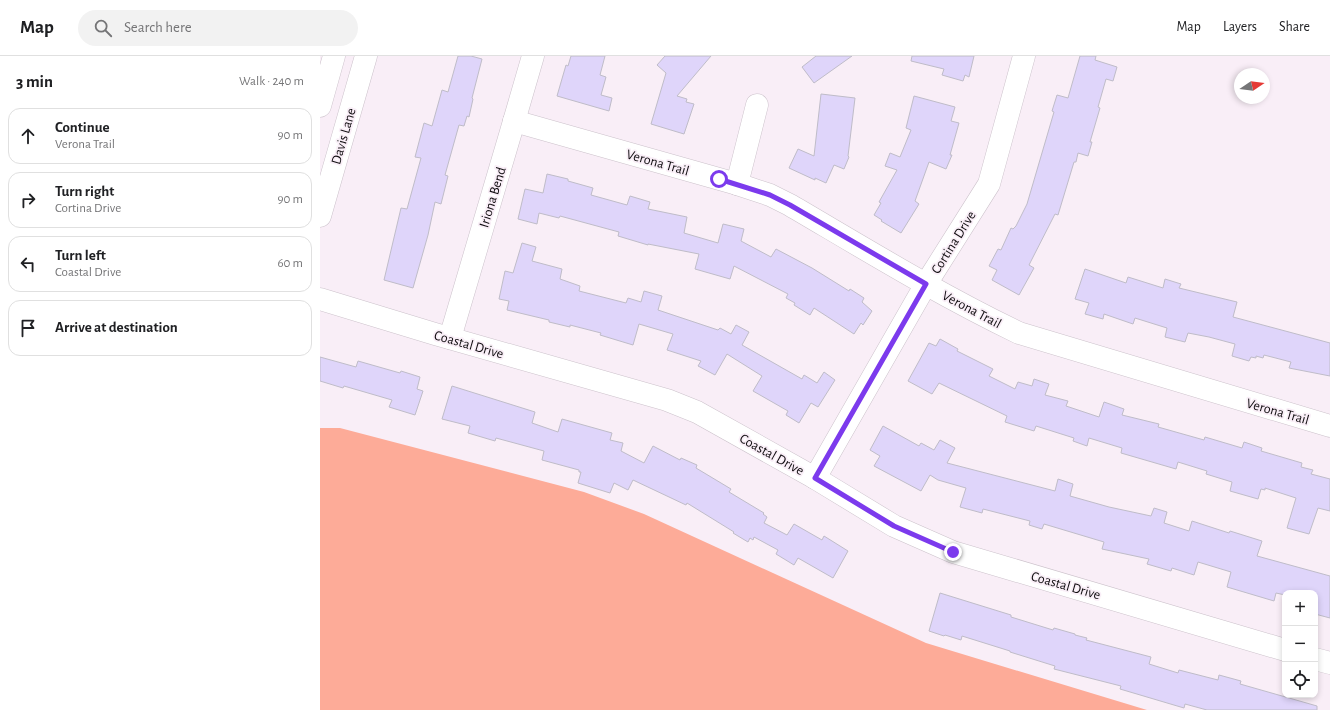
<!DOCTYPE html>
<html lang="en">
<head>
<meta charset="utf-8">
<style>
	:root { --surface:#fff; --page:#f2f2f2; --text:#202124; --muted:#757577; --line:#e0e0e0 }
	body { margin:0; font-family:"Alegreya Sans",sans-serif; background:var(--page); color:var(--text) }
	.controls { position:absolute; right:12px; bottom:12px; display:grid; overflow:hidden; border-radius:8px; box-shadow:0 2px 6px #0003 }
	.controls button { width:36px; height:36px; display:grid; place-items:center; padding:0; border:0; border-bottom:1px solid var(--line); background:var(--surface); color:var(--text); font:20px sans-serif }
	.compass { position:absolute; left:914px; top:12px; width:36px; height:36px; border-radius:50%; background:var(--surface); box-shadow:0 2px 6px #0003; rotate:77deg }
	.stop { position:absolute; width:12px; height:12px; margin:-9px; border:3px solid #7c3aed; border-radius:50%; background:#fff }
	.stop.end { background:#7c3aed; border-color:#fff; box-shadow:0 1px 4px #0008 }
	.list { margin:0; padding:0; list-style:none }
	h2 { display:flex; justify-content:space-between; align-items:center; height:52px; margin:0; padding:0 16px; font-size:17px }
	h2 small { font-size:13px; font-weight:400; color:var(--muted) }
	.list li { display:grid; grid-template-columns:26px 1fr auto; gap:12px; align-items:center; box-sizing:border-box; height:56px; margin:0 8px 8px; padding:0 8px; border:1px solid var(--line); border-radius:12px }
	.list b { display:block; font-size:15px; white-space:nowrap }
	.list p { margin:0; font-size:13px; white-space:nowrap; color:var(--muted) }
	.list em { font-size:13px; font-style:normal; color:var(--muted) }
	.icon { flex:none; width:22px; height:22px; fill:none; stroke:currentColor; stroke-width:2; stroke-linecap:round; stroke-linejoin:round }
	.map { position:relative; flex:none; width:1010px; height:654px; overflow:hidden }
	header { display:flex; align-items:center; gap:24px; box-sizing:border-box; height:56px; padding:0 20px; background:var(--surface); border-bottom:1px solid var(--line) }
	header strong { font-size:19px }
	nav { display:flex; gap:22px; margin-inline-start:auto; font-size:14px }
	.search { width:280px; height:36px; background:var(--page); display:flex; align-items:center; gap:10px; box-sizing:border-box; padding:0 14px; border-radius:22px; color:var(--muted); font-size:15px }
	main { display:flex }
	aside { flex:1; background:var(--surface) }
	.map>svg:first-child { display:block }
</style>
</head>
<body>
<header>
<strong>Map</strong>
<div class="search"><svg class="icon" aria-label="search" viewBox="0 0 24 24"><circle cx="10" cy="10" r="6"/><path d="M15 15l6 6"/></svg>Search here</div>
<nav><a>Map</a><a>Layers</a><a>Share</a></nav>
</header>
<main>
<aside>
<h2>3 min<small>Walk · 240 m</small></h2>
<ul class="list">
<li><svg class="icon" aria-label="ahead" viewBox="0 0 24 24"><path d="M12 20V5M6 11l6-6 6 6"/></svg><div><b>Continue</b><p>Verona Trail</p></div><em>90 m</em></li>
<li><svg class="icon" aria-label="right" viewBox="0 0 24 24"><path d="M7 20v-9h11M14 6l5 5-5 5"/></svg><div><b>Turn right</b><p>Cortina Drive</p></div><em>90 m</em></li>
<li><svg class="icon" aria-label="left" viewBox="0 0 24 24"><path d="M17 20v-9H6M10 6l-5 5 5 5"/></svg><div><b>Turn left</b><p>Coastal Drive</p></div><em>60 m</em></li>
<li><svg class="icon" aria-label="arrive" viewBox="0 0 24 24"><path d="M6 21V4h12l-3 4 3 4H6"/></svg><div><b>Arrive at destination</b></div></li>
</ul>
</aside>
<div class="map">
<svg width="1010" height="654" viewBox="0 0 1010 654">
	<rect width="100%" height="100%" fill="#f9eef7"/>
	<path fill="#fdab98" d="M 0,372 L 20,372 L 264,436 L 324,458 L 606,587 L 827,654 L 0,654 Z"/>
	<g fill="#dfd5fa" stroke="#bfbcc8">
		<path d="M 138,0 L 151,0 L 162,3 L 152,42 L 153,43 L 149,61 L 147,60 L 144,70 L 139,69 L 125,119 L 128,120 L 121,148 L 115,146 L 108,179 L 93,232 L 64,224 L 81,152 L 87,153 L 101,102 L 95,101 L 104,67 L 112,70 L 122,34 L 128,36 Z"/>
		<path d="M 251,0 L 285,0 L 280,19 L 286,21 L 281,39 L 292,42 L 289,55 L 237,40 L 246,9 L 248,10 Z"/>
		<path d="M 345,0 L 391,0 L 357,40 L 367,43 L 366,46 L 374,48 L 364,78 L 331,68 L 346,17 L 337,9 Z"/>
		<path d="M 496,0 L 532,0 L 494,27 L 482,11 Z"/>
		<path d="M 592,0 L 654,0 L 649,21 L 645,19 L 643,25 L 622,19 L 624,13 L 591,5 Z"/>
		<path d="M 760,0 L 776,0 L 775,4 L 797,11 L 793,25 L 786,23 L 778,51 L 780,52 L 770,86 L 772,86 L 768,100 L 758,97 L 756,106 L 754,106 L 738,159 L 735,158 L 709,209 L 714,212 L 699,239 L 672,224 L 677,214 L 669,210 L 678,193 L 681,194 L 691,172 L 693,173 L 696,170 L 707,148 L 734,56 L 732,55 L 737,39 L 748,42 Z"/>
		<path d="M 501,38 L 535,42 L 528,100 L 529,101 L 524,113 L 514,109 L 506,127 L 495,122 L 495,124 L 469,112 L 478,93 L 494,100 Z"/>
		<path d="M 594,40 L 635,51 L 631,65 L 639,67 L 630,99 L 632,99 L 626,113 L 609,106 L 595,145 L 599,148 L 581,177 L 561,165 L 562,164 L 554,159 L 561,147 L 559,146 L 577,114 L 565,110 L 570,97 L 580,101 L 591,74 L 586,72 Z"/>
		<path d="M 227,118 L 248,123 L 248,125 L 273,132 L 271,139 L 307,149 L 310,140 L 330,146 L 328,153 L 367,161 L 364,177 L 398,187 L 403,168 L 424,173 L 421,185 L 451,201 L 456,193 L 492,212 L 529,235 L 530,233 L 544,242 L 542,246 L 552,255 L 543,269 L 541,267 L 534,278 L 494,252 L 490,259 L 474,249 L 475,247 L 466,242 L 468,238 L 414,210 L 410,223 L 375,213 L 379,198 L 328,188 L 328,189 L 298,180 L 299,176 L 240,160 L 239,162 L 219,157 L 217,168 L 198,163 L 205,133 L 223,137 Z"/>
		<path d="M 202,187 L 216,191 L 212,205 L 242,213 L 240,223 L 260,230 L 259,235 L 306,247 L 308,242 L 321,246 L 324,235 L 342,240 L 338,254 L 398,274 L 400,272 L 411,278 L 416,269 L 429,276 L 422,289 L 482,323 L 484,319 L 497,327 L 504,316 L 515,324 L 498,351 L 491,347 L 479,367 L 466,359 L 468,355 L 433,335 L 442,320 L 407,298 L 395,319 L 378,310 L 381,305 L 347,294 L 353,278 L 319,268 L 313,289 L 280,279 L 281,277 L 250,269 L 250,271 L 229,266 L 229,264 L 187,254 L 189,245 L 179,243 L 185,215 L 193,217 Z"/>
		<path d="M 765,213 L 806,227 L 808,221 L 843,232 L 845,223 L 861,228 L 859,232 L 917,246 L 913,261 L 1010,287 L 1010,320 L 969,312 L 971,306 L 944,299 L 943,302 L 936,300 L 936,302 L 931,301 L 929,305 L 912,300 L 915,288 L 889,281 L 868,277 L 865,286 L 845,281 L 847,272 L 815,262 L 813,268 L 784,258 L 783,263 L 765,258 L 769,247 L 755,243 Z"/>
		<path d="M 620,283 L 638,293 L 637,295 L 673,313 L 669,320 L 695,333 L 698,326 L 712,330 L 714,323 L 729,328 L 725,339 L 748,345 L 746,350 L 779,361 L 784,346 L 804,353 L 802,359 L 839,368 L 838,371 L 884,384 L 885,381 L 922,392 L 924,386 L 942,392 L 941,395 L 982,407 L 981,411 L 993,414 L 991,418 L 1010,423 L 1010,455 L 998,452 L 989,478 L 967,472 L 976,442 L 945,432 L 945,434 L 941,433 L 938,443 L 910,435 L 912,426 L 886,418 L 887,415 L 858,406 L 856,413 L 801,397 L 802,392 L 769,382 L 767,390 L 753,385 L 754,382 L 716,370 L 714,375 L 685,366 L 687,360 L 619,327 L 612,338 L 588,325 L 609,287 L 616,290 Z"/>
		<path d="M 0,301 L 36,311 L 38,305 L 80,317 L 81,315 L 100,321 L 97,333 L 103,335 L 95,359 L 69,351 L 72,344 L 24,330 L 23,332 L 0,325 Z"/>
		<path d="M 132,330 L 215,356 L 212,367 L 238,376 L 242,363 L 292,377 L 290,384 L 303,387 L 301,395 L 324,407 L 333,390 L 360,404 L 361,402 L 377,409 L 376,412 L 411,433 L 409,436 L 444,457 L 443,458 L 447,461 L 444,467 L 467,479 L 474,468 L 502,484 L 504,480 L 528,495 L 513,522 L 478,502 L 474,509 L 456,498 L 458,494 L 434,481 L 433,484 L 430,482 L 428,486 L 413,477 L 414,476 L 367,447 L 366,449 L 313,424 L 308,434 L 294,427 L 290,437 L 258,427 L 261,416 L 259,416 L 259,414 L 222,404 L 224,395 L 176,382 L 175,385 L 148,377 L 150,370 L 122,363 Z"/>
		<path d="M 563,370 L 599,390 L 601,387 L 614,394 L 620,384 L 635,392 L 627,407 L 735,435 L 738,423 L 753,428 L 750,440 L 789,451 L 831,460 L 834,452 L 847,456 L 844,467 L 869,475 L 872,465 L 909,477 L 910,475 L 942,485 L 937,500 L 1010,520 L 1010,562 L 995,558 L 995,537 L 965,537 L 965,539 L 956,537 L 954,545 L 907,531 L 911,516 L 878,506 L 874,519 L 852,512 L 851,515 L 827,508 L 829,503 L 782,493 L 784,486 L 724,468 L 722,473 L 709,469 L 710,465 L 663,453 L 662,457 L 640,451 L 646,432 L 618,424 L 610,419 L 601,435 L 554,410 L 560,400 L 550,394 Z"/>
		<path d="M 620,537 L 691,559 L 691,561 L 733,574 L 734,572 L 755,578 L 755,579 L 767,582 L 766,584 L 831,601 L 829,608 L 858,617 L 859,614 L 898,624 L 899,619 L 921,625 L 920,628 L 997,650 L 997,654 L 887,654 L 865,648 L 864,652 L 800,633 L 801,630 L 734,613 L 735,610 L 690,596 L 690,595 L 642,580 L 641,584 L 625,579 L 624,580 L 609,575 Z"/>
	</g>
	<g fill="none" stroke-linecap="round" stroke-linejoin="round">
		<g stroke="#ccc2cb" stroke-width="23">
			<g id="minor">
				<path d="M 194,65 L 417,128 L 450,139 L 470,149 C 545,193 620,239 699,277 L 1010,370"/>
				<path d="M 417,128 L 437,49"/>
				<path d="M 0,243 L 115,278 L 347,344 L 377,356 L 495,422 L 574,470 L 633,496 L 965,594"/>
				<path d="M 130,282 L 190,79 L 213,0"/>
				<path d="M 495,422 L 606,228 L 669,128 L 704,0"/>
				<path d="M 995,603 L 1010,607"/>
			</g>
		</g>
		<g stroke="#ccc2cb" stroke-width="23">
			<g id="major">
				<path d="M 0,50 L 14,0"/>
				<path d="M 0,160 L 46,0"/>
			</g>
		</g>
		<use href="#minor" stroke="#fff" stroke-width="22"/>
		<use href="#major" stroke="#fff" stroke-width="22"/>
	</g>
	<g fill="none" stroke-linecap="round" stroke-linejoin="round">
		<path stroke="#7c3aed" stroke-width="5" d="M 399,123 L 450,139 L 470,149 L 606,228 L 495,422 L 574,470 L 633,496"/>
	</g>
	<g text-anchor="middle" stroke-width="3.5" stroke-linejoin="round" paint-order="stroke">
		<g font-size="14" fill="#0f0c0f" stroke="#f9eef7">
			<text transform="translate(23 80) rotate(-74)" y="5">Davis Lane</text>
			<text transform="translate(338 106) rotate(16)" y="5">Verona Trail</text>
			<text transform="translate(172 141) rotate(-73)" y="5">Iriona Bend</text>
			<text transform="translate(633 186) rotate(-58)" y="5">Cortina Drive</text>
			<text transform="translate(652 253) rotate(28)" y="5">Verona Trail</text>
			<text transform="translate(149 288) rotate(16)" y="5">Coastal Drive</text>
			<text transform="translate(958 355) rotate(16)" y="5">Verona Trail</text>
			<text transform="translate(452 398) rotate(29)" y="5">Coastal Drive</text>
			<text transform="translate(746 529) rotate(16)" y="5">Coastal Drive</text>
		</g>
	</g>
</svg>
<div class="controls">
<button>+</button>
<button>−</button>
<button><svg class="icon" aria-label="locate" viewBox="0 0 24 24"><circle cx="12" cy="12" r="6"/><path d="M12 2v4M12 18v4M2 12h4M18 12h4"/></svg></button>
</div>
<svg class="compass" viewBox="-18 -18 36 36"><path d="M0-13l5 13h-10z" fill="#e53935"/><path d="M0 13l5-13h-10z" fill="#757577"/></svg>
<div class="stop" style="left:399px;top:123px"></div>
<div class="stop end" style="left:633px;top:496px"></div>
</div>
</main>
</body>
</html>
